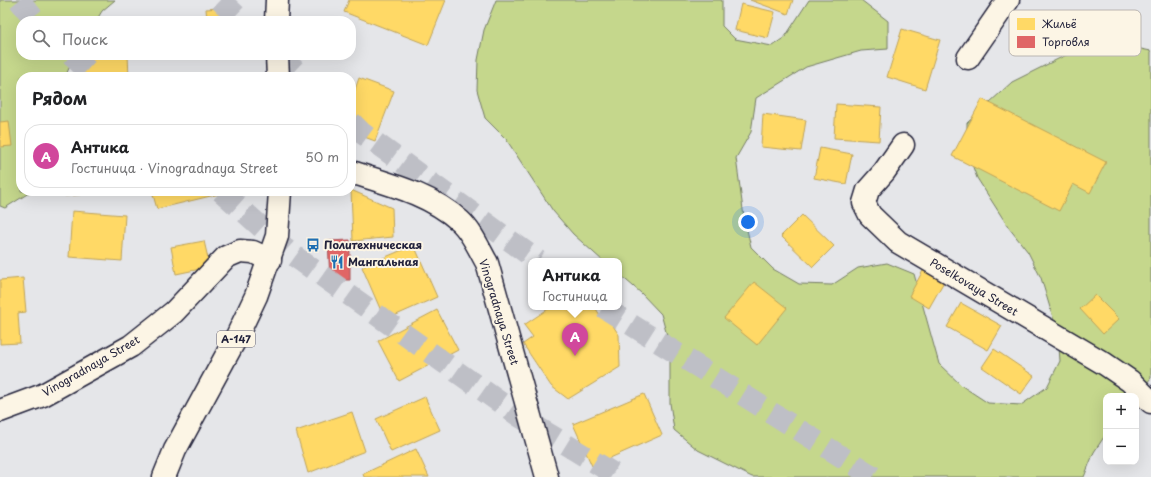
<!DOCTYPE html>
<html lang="ru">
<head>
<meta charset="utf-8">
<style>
	:root { --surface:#fff; --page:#f2f2f2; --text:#202124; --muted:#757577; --line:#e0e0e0; --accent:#0b8043 }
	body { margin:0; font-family:"Playpen Sans",sans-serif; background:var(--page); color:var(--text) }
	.controls { position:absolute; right:12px; bottom:12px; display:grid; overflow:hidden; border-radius:8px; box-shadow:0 4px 16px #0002 }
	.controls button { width:36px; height:36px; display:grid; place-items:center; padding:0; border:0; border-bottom:1px solid var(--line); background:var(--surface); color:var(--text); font:20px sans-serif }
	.you { position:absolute; left:748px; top:222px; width:14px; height:14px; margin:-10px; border:3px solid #fff; border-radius:50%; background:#1a73e8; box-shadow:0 0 0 6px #1a73e833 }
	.badge { display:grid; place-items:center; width:26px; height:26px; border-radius:50%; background:var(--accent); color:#fff; font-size:13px; font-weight:700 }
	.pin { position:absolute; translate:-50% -33px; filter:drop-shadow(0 1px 2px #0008) }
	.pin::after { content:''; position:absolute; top:21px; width:14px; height:12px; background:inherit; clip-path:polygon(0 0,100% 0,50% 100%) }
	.popup { position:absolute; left:528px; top:258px; width:94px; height:52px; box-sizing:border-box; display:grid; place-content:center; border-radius:8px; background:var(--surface); filter:drop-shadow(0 1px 3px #0005); font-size:13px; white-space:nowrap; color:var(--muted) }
	.popup b { font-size:15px; color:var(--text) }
	.popup::after { content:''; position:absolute; left:50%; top:100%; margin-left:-8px; border:8px solid transparent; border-top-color:var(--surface) }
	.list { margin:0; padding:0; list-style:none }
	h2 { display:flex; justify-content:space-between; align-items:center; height:52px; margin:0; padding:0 16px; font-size:17px }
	h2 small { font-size:13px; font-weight:400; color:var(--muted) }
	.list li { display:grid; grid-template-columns:26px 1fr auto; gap:12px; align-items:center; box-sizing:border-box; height:64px; margin:0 8px 8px; padding:0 8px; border:1px solid var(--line); border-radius:16px }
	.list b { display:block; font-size:15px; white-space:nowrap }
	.list p { margin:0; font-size:13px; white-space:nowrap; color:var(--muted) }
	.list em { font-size:13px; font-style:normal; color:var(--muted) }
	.icon { flex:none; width:22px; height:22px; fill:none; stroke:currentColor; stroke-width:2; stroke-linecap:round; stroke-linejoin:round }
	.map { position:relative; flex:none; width:1151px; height:477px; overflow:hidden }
	.search { position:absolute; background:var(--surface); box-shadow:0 4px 16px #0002; left:16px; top:16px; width:340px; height:44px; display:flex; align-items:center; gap:10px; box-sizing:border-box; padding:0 14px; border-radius:16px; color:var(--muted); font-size:15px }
	.panel { position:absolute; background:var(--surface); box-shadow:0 4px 16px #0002; left:16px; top:72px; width:340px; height:124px; border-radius:16px }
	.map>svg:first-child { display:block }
</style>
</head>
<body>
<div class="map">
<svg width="1151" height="477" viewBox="0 0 1151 477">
	<rect width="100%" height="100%" fill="#e5e6e9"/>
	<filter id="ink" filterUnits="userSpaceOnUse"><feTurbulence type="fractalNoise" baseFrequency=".025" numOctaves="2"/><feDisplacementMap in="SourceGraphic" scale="8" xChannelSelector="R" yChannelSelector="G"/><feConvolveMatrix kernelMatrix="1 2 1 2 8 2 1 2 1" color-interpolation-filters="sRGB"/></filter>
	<g filter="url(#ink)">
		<g fill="#c5d78c" stroke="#747c64">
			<path d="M 0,0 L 115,0 L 102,11 L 96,21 L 21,21 L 21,55 L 75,55 L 65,77 L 21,77 L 21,191 L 32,191 L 5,208 L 0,206 Z"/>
			<path d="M 496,0 L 722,0 L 722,26 L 735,39 L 772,46 L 785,37 L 809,0 L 861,0 L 888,21 L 888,49 L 861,51 L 806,67 L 756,98 L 751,132 L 736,158 L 744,217 L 751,247 L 773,269 L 799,284 L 832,285 L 858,268 L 887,263 L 914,274 L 939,364 L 962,386 L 988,403 L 1021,405 L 1047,387 L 1060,361 L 1058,334 L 1041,278 L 1028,252 L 1009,228 L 977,178 L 967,151 L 967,123 L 1012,82 L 1066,55 L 1095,48 L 1126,46 L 1151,51 L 1151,378 L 1136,396 L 1106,396 L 1106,434 L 1094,452 L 1084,477 L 752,477 L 698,450 L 674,430 L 670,403 L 670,346 L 661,314 L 641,293 L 619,274 L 619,261 L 603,261 L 573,234 L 553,211 L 506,139 L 485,118 L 477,90 L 478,60 L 484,30 Z"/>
		</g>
		<g fill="#ffd966" stroke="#bda259">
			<path d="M 349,0 L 446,0 L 428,45 L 344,12 Z"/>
			<path d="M 750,0 L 793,0 L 788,14 Z"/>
			<path d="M 741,4 L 775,12 L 768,38 L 735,30 Z"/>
			<path d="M 220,8 L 221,21 L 207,21 L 206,9 Z"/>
			<path d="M 902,29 L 940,40 L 925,89 L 887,77 Z"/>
			<path d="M 82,55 L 128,55 L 129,77 L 83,77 Z"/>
			<path d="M 359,78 L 394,91 L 375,141 L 351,132 L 351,101 Z"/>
			<path d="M 982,99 L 1106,162 L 1090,193 L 1073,184 L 1059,211 L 952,156 Z"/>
			<path d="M 836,104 L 881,107 L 879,141 L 834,138 Z"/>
			<path d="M 763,114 L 806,120 L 801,151 L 761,147 Z"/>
			<path d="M 9,121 L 12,146 L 0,147 L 0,122 Z"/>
			<path d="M 820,148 L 852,154 L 846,184 L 814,178 Z"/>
			<path d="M 351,190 L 392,208 L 393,237 L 353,241 Z"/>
			<path d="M 65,191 L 120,191 L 65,196 Z"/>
			<path d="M 152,191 L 222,191 L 223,193 L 157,209 Z"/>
			<path d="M 72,211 L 125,215 L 122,261 L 69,257 Z"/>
			<path d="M 802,215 L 834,246 L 813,267 L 781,236 Z"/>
			<path d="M 204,241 L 210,267 L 176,274 L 171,247 Z"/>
			<path d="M 414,245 L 437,297 L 385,320 L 362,267 Z"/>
			<path d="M 925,267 L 946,278 L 929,308 L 909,296 Z"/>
			<path d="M 23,278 L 26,312 L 18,313 L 20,343 L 0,344 L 0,280 Z"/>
			<path d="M 754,282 L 787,308 L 757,345 L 724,318 Z"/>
			<path d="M 1095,295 L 1119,319 L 1103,334 L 1080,309 Z"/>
			<path d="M 961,303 L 1002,326 L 988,350 L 947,327 Z"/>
			<path d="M 551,307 L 595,307 L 601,317 L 608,318 L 619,335 L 620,367 L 568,399 L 551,386 L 523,344 L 533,337 L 524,325 Z"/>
			<path d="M 437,310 L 458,350 L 399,381 L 378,341 Z"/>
			<path d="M 994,349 L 1034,376 L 1021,394 L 982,367 Z"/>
			<path d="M 644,394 L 662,435 L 592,466 L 573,424 Z"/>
			<path d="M 425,397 L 440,430 L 391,452 L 376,419 Z"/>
			<path d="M 352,412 L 365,451 L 308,473 L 296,431 Z"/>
			<path d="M 416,449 L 429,477 L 364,477 L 363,474 Z"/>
		</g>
		<path fill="#e06666" stroke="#a75259" d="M 350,240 L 350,280 L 330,280 L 328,241 Z"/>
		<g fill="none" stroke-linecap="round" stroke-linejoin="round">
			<g stroke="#bebfc6" stroke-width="22" stroke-dasharray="22 11" stroke-linecap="butt">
				<path d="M 19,0 L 36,21"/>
				<path d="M 220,0 L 242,21"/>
				<path d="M 71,55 L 95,77"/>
				<path d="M 279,55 L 302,77"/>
				<path d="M 351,122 L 362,133 L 538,261"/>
				<path d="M 221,191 L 290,253 L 519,416 L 619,477"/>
				<path d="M 603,307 L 874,477"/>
			</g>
			<g stroke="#22223b" stroke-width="25">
				<g id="minor">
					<path d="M 968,58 L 1008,0"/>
					<path d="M 903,145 L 884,172 L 868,190 L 864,203 L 870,215 L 898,242 L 1105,364 L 1130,381 L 1151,402"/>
					<path d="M 351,172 C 389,184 430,194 460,221 C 472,232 479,249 487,263 L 547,477"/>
					<path d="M 0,411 L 43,395 L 131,346 L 174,312 L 226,257 L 240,251 L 253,252 L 270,260"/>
				</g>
			</g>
			<g stroke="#22223b" stroke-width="25">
				<g id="primary">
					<path d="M 276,21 L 277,0"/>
					<path d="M 277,55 L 278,77"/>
					<path d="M 164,477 L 175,450 L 237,336 L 256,296 L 277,236 L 280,191"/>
				</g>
			</g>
			<use href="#minor" stroke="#fcf5e5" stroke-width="22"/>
			<use href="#primary" stroke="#fcf5e5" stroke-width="22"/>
		</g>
	</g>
	<defs>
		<g id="bus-bare" transform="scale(1.08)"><path d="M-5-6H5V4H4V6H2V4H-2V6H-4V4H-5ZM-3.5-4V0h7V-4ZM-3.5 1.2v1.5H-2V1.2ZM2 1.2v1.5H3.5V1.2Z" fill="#1f6fb2" stroke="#fcf5e5" stroke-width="2.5" paint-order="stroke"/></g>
		<g id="restaurant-bare" transform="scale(1.08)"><path d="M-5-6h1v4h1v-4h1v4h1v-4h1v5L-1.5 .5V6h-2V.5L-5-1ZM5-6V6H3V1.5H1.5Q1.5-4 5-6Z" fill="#1f6fb2" stroke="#fcf5e5" stroke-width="2.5" paint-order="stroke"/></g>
	</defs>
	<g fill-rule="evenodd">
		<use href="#bus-bare" x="313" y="245"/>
		<use href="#restaurant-bare" x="337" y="262"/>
	</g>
	<g text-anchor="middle" stroke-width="4" stroke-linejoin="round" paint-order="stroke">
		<rect fill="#fcf5e5" stroke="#63616e" stroke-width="1" x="217" y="331" width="38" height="16" rx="3"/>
		<g font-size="10" font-weight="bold" fill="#22223b">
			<text x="236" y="343">А-147</text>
		</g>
		<g font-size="11" font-weight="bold" fill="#22223b" stroke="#fcf5e5" text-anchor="start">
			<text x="324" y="249">Политехническая</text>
			<text x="348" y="266">Мангальная</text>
		</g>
		<g font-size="11" fill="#22223b" stroke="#fcf5e5">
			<text transform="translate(974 287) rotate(31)" y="4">Poselkovaya Street</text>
			<text transform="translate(499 312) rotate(73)" y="4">Vinogradnaya Street</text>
			<text transform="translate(91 366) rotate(-30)" y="4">Vinogradnaya Street</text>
		</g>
	</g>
	<rect x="1009" y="10" width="132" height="46" rx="6" fill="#fcf5e5" stroke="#bbb6b2" stroke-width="1"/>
	<rect x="1017" y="18" width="18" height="12" fill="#ffd966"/>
	<rect x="1017" y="36" width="18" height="12" fill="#e06666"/>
	<g font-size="11" fill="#22223b">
		<text x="1042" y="28">Жильё</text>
		<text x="1042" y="46">Торговля</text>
	</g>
</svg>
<div class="controls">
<button>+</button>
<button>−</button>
</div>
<div class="you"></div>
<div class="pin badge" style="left:575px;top:356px;background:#d1479c">A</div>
<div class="popup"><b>Антика</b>Гостиница</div>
<div class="search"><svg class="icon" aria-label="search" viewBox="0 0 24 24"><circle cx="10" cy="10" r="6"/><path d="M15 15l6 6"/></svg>Поиск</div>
<section class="panel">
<h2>Рядом<small></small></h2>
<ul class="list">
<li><span class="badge" style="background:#d1479c">A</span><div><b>Антика</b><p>Гостиница · Vinogradnaya Street</p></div><em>50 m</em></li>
</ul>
</section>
</div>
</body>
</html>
